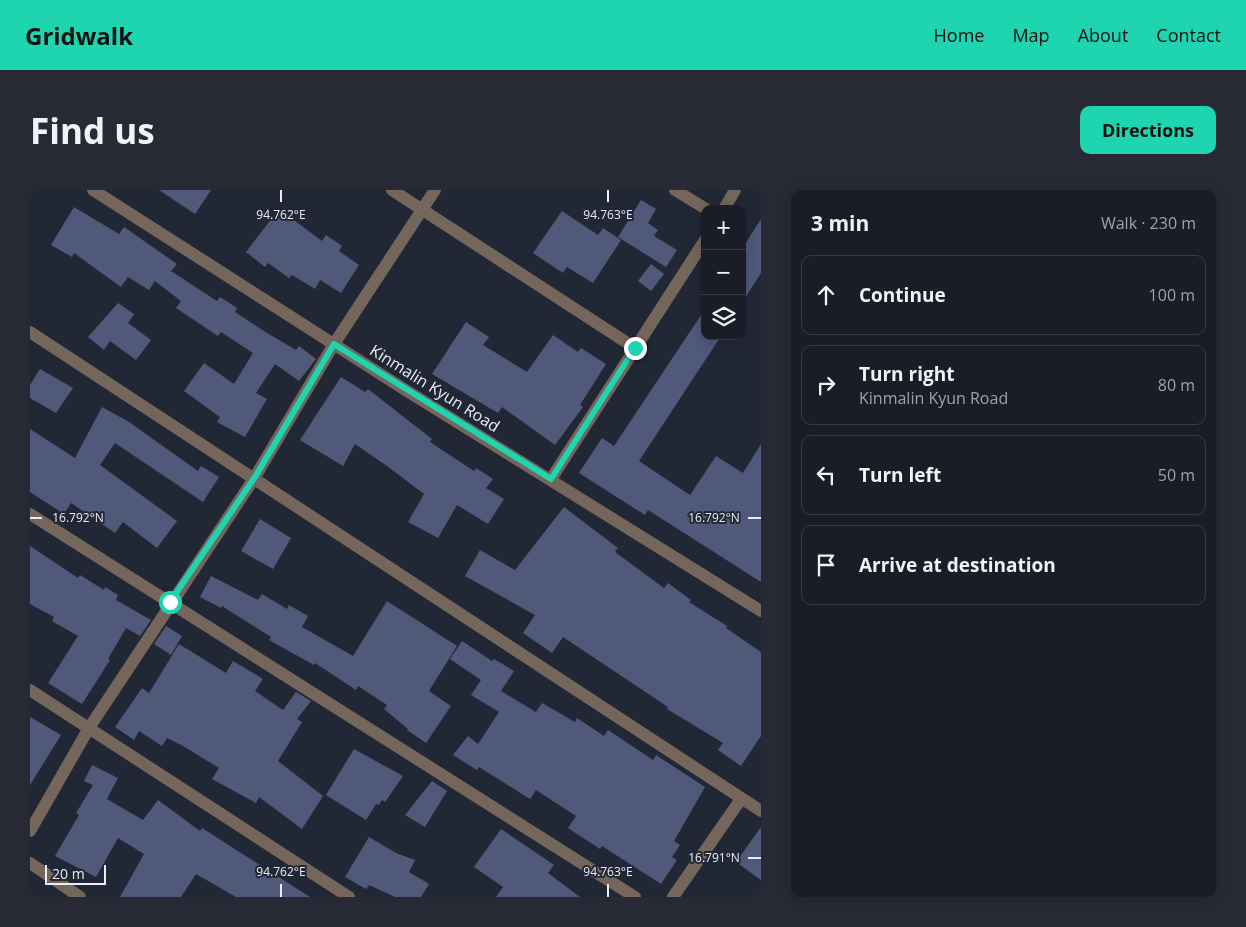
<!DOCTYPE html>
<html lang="en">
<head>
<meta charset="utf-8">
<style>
	:root { --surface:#1a1d28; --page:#272a34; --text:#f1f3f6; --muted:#9fa2a8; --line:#383b45; --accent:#1fd5b0 }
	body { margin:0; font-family:"Open Sans",sans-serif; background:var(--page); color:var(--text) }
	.controls { position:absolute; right:15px; top:15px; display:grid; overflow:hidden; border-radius:10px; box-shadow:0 2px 12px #0003 }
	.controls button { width:45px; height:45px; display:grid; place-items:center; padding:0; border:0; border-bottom:1px solid var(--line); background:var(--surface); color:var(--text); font:25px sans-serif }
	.scale { position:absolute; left:15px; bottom:12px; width:61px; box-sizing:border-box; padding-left:5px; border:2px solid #eaedf7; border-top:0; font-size:14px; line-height:18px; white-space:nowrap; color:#eaedf7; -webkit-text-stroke:4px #222736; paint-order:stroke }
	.stop { position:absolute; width:15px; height:15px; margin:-11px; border:4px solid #1fd5b0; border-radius:50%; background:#fff }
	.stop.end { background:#1fd5b0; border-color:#fff; box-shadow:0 1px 5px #0008 }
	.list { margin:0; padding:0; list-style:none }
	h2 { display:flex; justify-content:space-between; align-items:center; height:65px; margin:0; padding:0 20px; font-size:21px }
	h2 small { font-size:16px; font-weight:400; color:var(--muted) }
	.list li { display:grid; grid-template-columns:32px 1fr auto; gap:15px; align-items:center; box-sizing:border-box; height:80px; margin:0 10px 10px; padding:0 10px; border:1px solid var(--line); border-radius:10px }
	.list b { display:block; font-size:19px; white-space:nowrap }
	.list p { margin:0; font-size:16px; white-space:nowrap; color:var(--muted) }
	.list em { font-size:16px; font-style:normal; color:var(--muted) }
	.icon { flex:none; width:28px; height:28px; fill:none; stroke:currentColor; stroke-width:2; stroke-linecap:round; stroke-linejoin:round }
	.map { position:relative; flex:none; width:731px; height:707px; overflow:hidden; border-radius:10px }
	header { display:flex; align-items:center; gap:30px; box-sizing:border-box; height:70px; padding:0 25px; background:var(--accent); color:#111 }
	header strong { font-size:24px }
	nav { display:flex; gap:28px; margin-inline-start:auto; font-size:18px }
	.intro { display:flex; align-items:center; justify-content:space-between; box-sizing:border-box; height:120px; padding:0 30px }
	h1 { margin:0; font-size:35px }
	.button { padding:12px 22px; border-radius:10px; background:var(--accent); color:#111; font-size:18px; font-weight:700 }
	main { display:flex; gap:30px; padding:0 30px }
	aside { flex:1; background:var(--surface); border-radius:10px; box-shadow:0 2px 12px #0003 }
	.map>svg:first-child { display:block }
</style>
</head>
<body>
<header>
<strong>Gridwalk</strong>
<nav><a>Home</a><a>Map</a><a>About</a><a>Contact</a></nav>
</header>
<div class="intro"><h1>Find us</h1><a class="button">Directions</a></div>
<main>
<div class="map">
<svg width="731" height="707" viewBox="0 0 731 707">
	<rect width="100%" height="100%" fill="#222736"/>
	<g fill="#50597a">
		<path d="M 129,0 L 181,0 L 165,24 Z"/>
		<path d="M 611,10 L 626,19 L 618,33 L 628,40 L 624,46 L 647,60 L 636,77 L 588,47 Z"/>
		<path d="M 44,17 L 89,44 L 94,37 L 147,74 L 141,81 L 187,111 L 190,107 L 207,118 L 205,122 L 237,143 L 266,160 L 269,156 L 286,169 L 269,191 L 245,174 L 226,203 L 237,209 L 215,247 L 187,232 L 190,227 L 154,201 L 174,173 L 204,194 L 223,163 L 191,142 L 188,146 L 146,118 L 151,111 L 125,91 L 119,100 L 98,87 L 91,97 L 44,63 L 42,67 L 21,55 Z"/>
		<path d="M 249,19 L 292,51 L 296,45 L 312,56 L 309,61 L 329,75 L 311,103 L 290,90 L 285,99 L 262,85 L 259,88 L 238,73 L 235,77 L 216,62 Z"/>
		<path d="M 532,21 L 568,45 L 573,38 L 591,50 L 563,93 L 537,77 L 533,83 L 503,63 Z"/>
		<path d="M 731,29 L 731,83 L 712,113 L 712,59 Z"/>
		<path d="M 621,74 L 634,84 L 621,101 L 608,91 Z"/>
		<path d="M 88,113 L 104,124 L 98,133 L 121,150 L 106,170 L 80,151 L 74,160 L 58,147 Z"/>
		<path d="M 675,119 L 675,146 L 691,146 L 609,271 L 660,305 L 686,266 L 713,283 L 731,254 L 731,392 L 618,320 L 615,325 L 549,283 L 572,248 L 584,256 Z"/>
		<path d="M 436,132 L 459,147 L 453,155 L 497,182 L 523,145 L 548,162 L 551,158 L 576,174 L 550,215 L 553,217 L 525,255 L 472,217 L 468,223 L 402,184 Z"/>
		<path d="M 10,179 L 43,198 L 26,223 L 0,208 L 0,195 Z"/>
		<path d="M 311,187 L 335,202 L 338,199 L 402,249 L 400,252 L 444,281 L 446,278 L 463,289 L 456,298 L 474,309 L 458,334 L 427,315 L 408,348 L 378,332 L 394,304 L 357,276 L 325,254 L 313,276 L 270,250 Z"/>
		<path d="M 72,217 L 99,232 L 168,281 L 171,276 L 189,287 L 173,312 L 85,253 L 70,275 L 147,331 L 127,358 L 93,332 L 85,343 L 41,313 L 34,324 L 0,302 L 0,239 L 45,268 Z"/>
		<path d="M 534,317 L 588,358 L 585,362 L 634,398 L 638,393 L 661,410 L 659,412 L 697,436 L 696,438 L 731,462 L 731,546 L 711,576 L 688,560 L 693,553 L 637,519 L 638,517 L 533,447 L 522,463 L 493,443 L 505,425 L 435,386 L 450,360 L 485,380 Z"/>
		<path d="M 230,329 L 261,348 L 243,379 L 211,361 Z"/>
		<path d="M 0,356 L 48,388 L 50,385 L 74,400 L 75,397 L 88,405 L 86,410 L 121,430 L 110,446 L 96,438 L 78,469 L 80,470 L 52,514 L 18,493 L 48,446 L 22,431 L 24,427 L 0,414 Z"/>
		<path d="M 181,386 L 228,410 L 232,404 L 257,419 L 259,415 L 278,426 L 272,437 L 323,466 L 357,411 L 427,456 L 399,501 L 421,516 L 396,553 L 377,540 L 378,539 L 354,519 L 357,515 L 328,496 L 326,500 L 285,473 L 284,475 L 239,450 L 241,447 L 192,416 L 191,418 L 170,407 Z"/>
		<path d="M 136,436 L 152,446 L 141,465 L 124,454 Z"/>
		<path d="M 432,451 L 462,471 L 464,469 L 484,481 L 471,501 L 506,522 L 512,513 L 545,532 L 547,528 L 574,546 L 578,540 L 623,570 L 626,565 L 675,597 L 644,651 L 650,655 L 642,667 L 647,670 L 631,694 L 572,656 L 570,659 L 538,638 L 546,626 L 506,600 L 500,609 L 449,577 L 447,580 L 423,565 L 438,546 L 448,554 L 469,522 L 441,505 L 451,490 L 420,469 Z"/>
		<path d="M 149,454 L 196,483 L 203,471 L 233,489 L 225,501 L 253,520 L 266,502 L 281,511 L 267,529 L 272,532 L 248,571 L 293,606 L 272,639 L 229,607 L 226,613 L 182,589 L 189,578 L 153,556 L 137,548 L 132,556 L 109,541 L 104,550 L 85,537 L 112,498 L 119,503 Z"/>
		<path d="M 0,527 L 31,545 L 0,595 Z"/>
		<path d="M 324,559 L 373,586 L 355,612 L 352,610 L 349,615 L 346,614 L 336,630 L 296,605 Z"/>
		<path d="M 62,575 L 88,588 L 77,609 L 113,630 L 128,610 L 170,641 L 172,638 L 280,707 L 206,707 L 166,684 L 151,707 L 90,707 L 114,664 L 88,648 L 66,687 L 25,666 L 49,625 L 46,623 L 63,595 L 54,591 Z"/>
		<path d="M 402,591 L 417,601 L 395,637 L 375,625 Z"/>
		<path d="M 731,637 L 731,690 L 706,672 Z"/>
		<path d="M 471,639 L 524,675 L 518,683 L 550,707 L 466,707 L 473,697 L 444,677 Z"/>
		<path d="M 339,647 L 366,663 L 385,670 L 379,682 L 399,694 L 391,707 L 365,707 L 339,695 L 336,699 L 315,687 Z"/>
	</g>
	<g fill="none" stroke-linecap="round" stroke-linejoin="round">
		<g stroke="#74665b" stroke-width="12">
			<path d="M 63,0 L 377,201 L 731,421"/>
			<path d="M 362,0 L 605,158"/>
			<path d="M 645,0 L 676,19"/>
			<path d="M 694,19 L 705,0"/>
			<path d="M 0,142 L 731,621"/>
			<path d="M 521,289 L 675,50"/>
			<path d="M 0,324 L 605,707"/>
			<path d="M 0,500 L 319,707"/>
			<path d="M 0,641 L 59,538 L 225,287 L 304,154 L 405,0"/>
			<path d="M 0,673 L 50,707"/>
			<path d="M 643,707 L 711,609"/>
		</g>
	</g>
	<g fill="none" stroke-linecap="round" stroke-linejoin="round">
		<path stroke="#1fd5b0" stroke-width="6" d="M 140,412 L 225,287 L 304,154 L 521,289 L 605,158"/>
	</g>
	<path fill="none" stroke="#eaedf7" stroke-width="2" d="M 251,0 L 251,12M 578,0 L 578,12M 0,328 L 12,328M 718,328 L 731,328M 718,668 L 731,668M 251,694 L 251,707M 578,694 L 578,707"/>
	<g text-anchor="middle" stroke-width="4" stroke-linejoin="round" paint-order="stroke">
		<g font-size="16" fill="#eaedf7" stroke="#222736">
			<text transform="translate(405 198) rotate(32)" y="6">Kinmalin Kyun Road</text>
		</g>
	</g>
	<g font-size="12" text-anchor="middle" fill="#eaedf7" stroke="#222736" stroke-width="4" stroke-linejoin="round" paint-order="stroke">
		<text x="251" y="29">94.762°E</text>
		<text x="578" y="29">94.763°E</text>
		<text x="48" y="332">16.792°N</text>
		<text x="684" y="332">16.792°N</text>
		<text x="684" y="672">16.791°N</text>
		<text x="251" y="686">94.762°E</text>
		<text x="578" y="686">94.763°E</text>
	</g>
</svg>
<div class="controls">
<button>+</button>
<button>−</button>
<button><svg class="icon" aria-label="layers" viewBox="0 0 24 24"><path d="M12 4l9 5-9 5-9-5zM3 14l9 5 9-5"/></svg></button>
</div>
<div class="scale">20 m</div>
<div class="stop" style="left:140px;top:412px"></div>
<div class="stop end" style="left:605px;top:158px"></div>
</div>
<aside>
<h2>3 min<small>Walk · 230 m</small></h2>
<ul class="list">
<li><svg class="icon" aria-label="ahead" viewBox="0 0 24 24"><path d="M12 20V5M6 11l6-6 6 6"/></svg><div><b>Continue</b></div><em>100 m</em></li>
<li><svg class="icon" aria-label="right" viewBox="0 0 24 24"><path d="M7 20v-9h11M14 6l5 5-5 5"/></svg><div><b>Turn right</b><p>Kinmalin Kyun Road</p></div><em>80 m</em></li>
<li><svg class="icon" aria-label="left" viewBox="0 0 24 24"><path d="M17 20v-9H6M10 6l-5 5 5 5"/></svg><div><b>Turn left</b></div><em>50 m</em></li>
<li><svg class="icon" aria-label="arrive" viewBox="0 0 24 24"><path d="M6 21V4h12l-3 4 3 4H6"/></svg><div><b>Arrive at destination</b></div></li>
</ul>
</aside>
</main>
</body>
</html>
